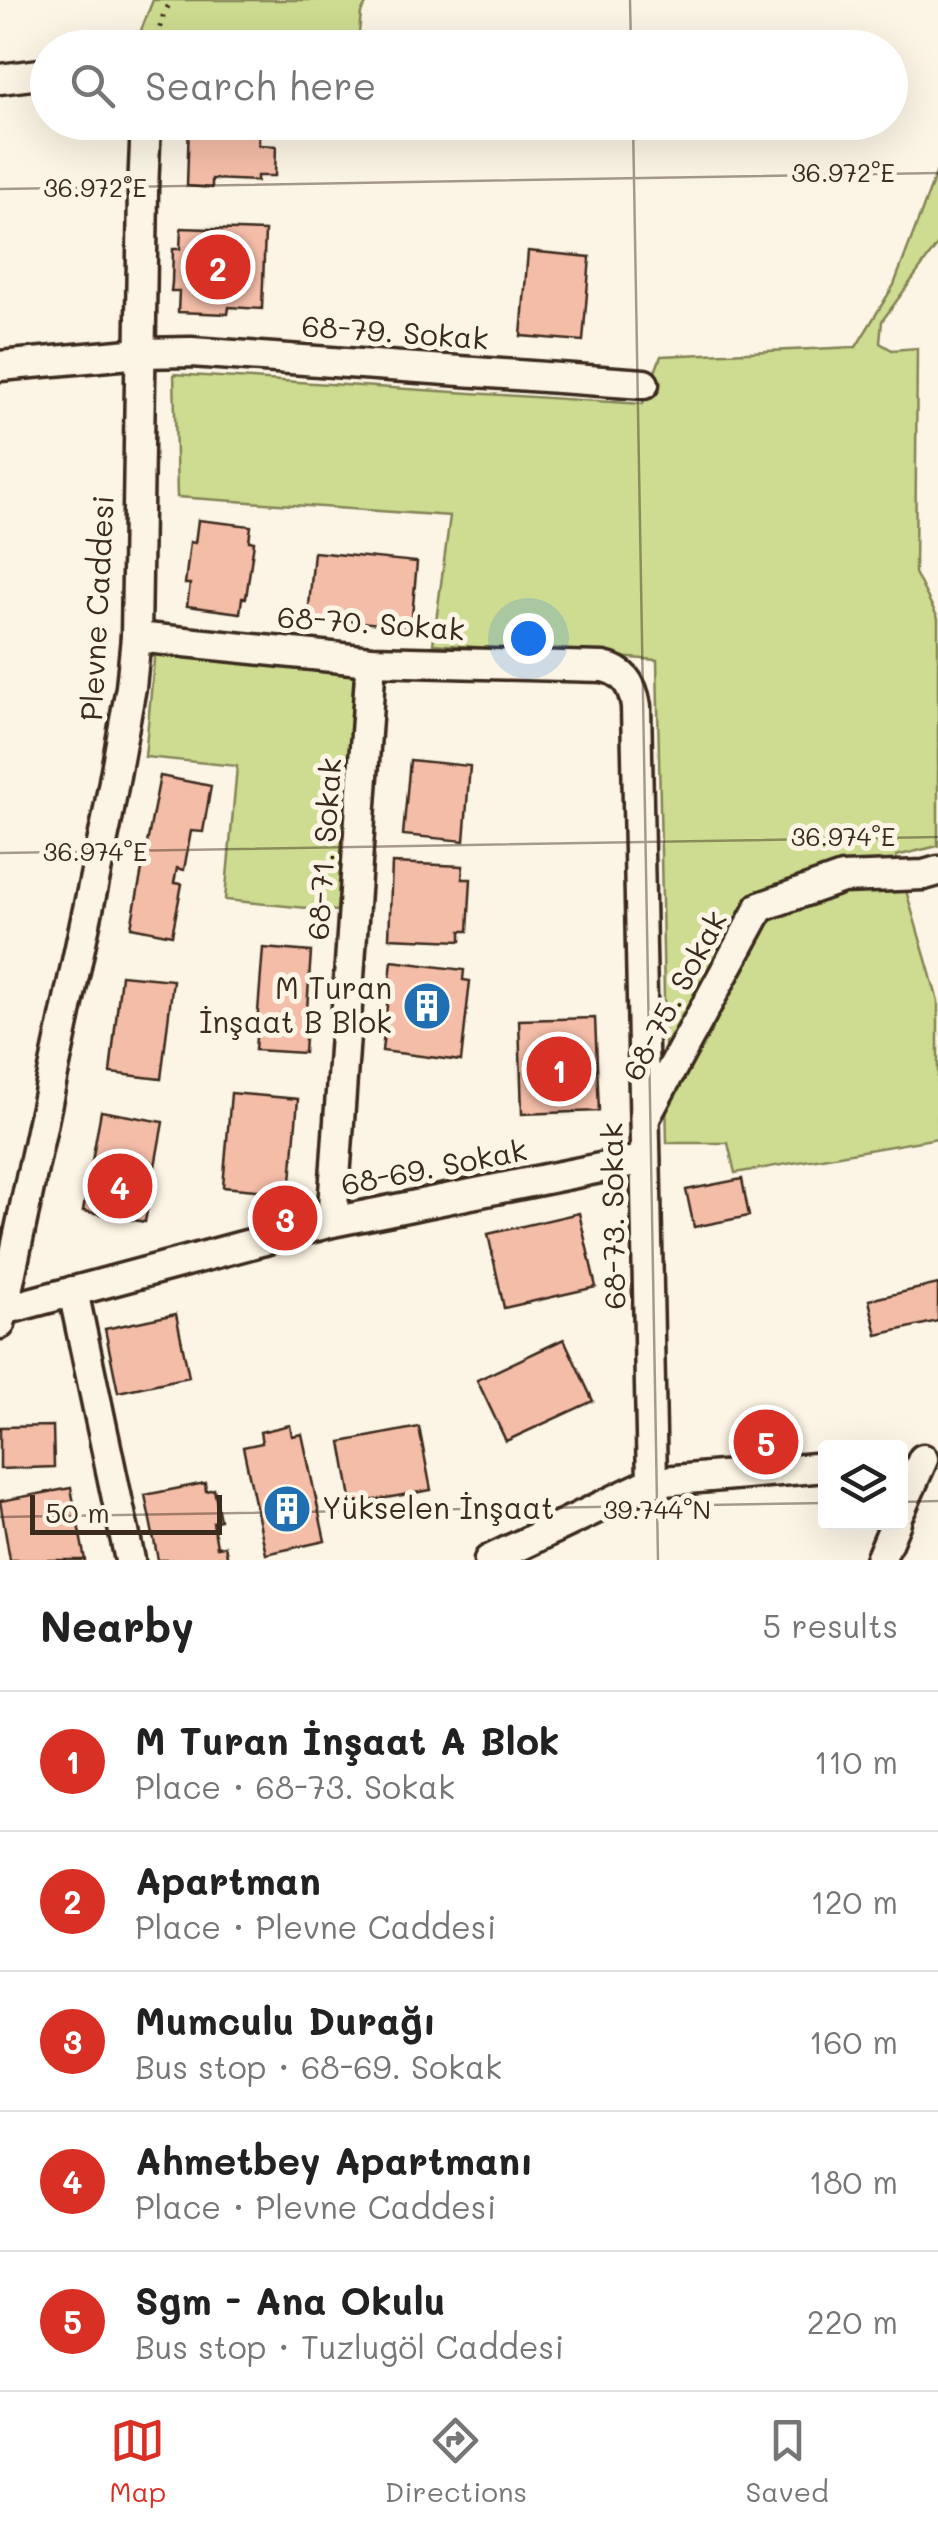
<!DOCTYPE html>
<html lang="en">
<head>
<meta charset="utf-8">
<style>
	:root { --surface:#fff; --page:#f6f6f6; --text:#222; --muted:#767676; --line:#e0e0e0; --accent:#d93025 }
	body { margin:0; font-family:Mali,sans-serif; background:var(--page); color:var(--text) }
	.controls { position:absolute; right:30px; bottom:30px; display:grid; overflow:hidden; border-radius:10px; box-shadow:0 10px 40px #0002 }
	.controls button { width:90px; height:90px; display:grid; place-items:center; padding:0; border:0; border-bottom:2px solid var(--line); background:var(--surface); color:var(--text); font:50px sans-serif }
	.scale { position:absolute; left:30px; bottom:25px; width:192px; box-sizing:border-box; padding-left:10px; border:5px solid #3b2a1e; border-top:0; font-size:28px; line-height:35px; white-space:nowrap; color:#3b2a1e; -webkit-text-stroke:8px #fcf5e5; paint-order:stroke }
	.you { position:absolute; left:528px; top:638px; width:35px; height:35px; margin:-25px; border:8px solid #fff; border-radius:50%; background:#1a73e8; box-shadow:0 0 0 15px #1a73e833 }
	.badge { display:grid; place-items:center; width:65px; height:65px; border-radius:50%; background:var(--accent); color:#fff; font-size:32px; font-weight:700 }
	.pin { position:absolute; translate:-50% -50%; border:5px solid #fff; box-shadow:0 2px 10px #0006 }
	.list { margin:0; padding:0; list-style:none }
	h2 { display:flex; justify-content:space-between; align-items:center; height:130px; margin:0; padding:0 40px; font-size:42px }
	h2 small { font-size:32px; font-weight:400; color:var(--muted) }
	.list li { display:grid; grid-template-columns:65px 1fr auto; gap:30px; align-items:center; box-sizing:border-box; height:140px; padding:0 40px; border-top:2px solid var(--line) }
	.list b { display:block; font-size:38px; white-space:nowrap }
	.list p { margin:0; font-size:32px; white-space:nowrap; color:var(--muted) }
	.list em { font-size:32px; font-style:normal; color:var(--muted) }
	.icon { flex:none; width:55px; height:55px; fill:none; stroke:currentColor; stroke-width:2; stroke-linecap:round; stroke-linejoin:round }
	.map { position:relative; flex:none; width:938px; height:1560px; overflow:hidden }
	.search { position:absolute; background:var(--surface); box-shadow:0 10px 40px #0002; left:30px; right:30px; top:30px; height:110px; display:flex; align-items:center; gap:25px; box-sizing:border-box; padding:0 35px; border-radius:55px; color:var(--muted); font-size:38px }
	.sheet { height:830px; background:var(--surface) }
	nav { display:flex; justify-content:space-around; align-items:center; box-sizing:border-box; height:140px; border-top:2px solid var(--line); background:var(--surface); font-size:28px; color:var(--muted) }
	nav a { display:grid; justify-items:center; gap:5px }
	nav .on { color:var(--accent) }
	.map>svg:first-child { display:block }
</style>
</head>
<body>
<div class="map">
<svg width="938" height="1560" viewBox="0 0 938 1560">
	<rect width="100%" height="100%" fill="#fcf5e5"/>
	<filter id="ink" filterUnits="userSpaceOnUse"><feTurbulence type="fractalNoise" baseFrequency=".01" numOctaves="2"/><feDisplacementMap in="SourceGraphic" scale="20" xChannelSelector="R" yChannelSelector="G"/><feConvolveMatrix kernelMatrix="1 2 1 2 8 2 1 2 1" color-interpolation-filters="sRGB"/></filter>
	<g filter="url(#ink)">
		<g fill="#cddc90" stroke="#848357" stroke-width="2.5">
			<path d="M 153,0 L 368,0 L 361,13 L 358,43 L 138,38 Z"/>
			<path d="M 938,168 L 938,244 L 882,321 L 880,343 L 892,350 L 917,348 L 915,573 L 938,618 L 938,846 L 896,856 L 938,1001 L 938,1138 L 735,1173 L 728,1143 L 667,1143 L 657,660 L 433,644 L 450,516 L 177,497 L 174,374 L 643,404 L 661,356 L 856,347 L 894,285 Z"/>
			<path d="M 155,649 L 342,667 L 354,677 L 354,716 L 337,911 L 225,900 L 237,766 L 145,757 Z"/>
		</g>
		<g fill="#f4bda8" stroke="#3b2a1e" stroke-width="2.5">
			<path d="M 189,122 L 278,122 L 278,133 L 259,132 L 259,145 L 276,146 L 275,176 L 257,176 L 257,181 L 212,179 L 212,188 L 187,186 Z"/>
			<path d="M 181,228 L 265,231 L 262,309 L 229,307 L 228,314 L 178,312 L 179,291 L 171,291 L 172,283 L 173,249 L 180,249 Z"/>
			<path d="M 528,251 L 590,257 L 583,341 L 521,336 Z"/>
			<path d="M 198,520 L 251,526 L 249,541 L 254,542 L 246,598 L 242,598 L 240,613 L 187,606 L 190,584 L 185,584 L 190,542 L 195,543 Z"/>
			<path d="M 314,552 L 417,562 L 411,627 L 308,617 Z"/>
			<path d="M 410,760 L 470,766 L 464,841 L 403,835 Z"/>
			<path d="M 160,776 L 211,786 L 203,832 L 191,831 L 184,870 L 177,868 L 174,883 L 182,884 L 172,935 L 131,927 Z"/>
			<path d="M 392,863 L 463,866 L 462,879 L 471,879 L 468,931 L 461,931 L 461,941 L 389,938 Z"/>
			<path d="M 263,948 L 311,952 L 304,1053 L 255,1050 Z"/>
			<path d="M 392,961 L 464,970 L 463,980 L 470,981 L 461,1061 L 382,1051 Z"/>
			<path d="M 121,975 L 173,980 L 161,1079 L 110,1073 Z"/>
			<path d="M 595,1018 L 599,1111 L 522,1114 L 519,1020 Z"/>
			<path d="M 231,1093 L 298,1099 L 290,1193 L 223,1187 Z"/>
			<path d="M 101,1111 L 163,1122 L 145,1222 L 83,1211 Z"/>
			<path d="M 742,1179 L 749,1216 L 694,1227 L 686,1190 Z"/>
			<path d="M 579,1213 L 596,1287 L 504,1308 L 488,1234 Z"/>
			<path d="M 938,1284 L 938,1321 L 877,1335 L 869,1300 Z"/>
			<path d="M 176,1314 L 189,1377 L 118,1392 L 105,1329 Z"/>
			<path d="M 564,1339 L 593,1401 L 506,1441 L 477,1380 Z"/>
			<path d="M 290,1425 L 292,1436 L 302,1434 L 325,1541 L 266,1554 L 243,1447 L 262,1443 L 260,1432 Z"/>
			<path d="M 53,1426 L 54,1467 L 0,1469 L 0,1427 Z"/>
			<path d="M 419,1427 L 431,1490 L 352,1504 L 341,1442 Z"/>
			<path d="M 205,1483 L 206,1491 L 214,1489 L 220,1520 L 213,1522 L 217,1547 L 225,1546 L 228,1560 L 158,1560 L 145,1495 Z"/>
			<path d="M 71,1488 L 85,1560 L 10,1560 L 0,1501 Z"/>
		</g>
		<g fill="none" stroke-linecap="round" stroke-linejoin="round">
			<g stroke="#3b2a1e" stroke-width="35">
				<g id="minor">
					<path d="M 0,79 L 48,73"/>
					<path d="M 0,366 L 141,353 L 191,352 L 644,384"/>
					<path d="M 136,637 L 371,661 L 603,667 C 624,671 633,686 636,706 L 652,1482"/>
					<path d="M 645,1118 L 760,907 L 842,878 L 924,875 L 938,871"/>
					<path d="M 332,1222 L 371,661"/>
					<path d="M 73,1291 L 130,1560"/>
					<path d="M 0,1311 L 332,1222 L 645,1159"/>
					<path d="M 0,1324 L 107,820 L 131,687 L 136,637 L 143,190 L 146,122"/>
					<path d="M 900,1511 L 923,1459"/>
					<path d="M 489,1560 L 652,1482 L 826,1467"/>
					<path d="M 880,1560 L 896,1522"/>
				</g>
			</g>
			<path stroke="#3b2a1e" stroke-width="5" stroke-dasharray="2.5 8" stroke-linecap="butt" d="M 154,48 L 164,13 L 172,0"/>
			<use href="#minor" stroke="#fcf5e5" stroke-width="28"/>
		</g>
	</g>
	<path fill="none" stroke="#3b2a1e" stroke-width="2.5" stroke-opacity="0.45" d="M 630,0 L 631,48M 633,122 L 658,1560M 0,189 L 938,173M 0,853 L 938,837M 900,1502 L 938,1501M 0,1517 L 826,1503"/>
	<defs>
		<g id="building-disc" transform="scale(2.5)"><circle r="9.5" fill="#1f6fb2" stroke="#fcf5e5"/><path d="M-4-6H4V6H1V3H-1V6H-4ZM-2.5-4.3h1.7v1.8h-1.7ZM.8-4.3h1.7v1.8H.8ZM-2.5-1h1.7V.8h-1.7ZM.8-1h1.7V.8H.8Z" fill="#fff"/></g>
	</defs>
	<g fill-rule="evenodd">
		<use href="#building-disc" x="427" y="1006"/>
		<use href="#building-disc" x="287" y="1509"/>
	</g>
	<g text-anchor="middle" stroke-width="10" stroke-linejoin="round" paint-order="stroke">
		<g font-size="30" fill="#3b2a1e" stroke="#fcf5e5">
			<text transform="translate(395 333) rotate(4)" y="10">68-79. Sokak</text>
			<text transform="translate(98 608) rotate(-87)" y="10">Plevne Caddesi</text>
			<text transform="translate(371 624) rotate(4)" y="10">68-70. Sokak</text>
			<text transform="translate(325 849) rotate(-86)" y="10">68-71. Sokak</text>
			<text transform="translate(675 996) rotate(-62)" y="10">68-75. Sokak</text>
			<text transform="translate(434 1168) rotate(-11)" y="10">68-69. Sokak</text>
			<text transform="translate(614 1216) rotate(-91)" y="10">68-73. Sokak</text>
		</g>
		<g font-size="30" fill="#3b2a1e" stroke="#fcf5e5" text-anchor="end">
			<text x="392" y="999">M Turan<tspan x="392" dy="34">İnşaat B Blok</tspan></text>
			<text x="322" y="1519" text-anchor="start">Yükselen İnşaat</text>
		</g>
	</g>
	<g font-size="25" text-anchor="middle" fill="#3b2a1e" stroke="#fcf5e5" stroke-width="10" stroke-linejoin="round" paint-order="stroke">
		<text x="843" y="182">36.972°E</text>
		<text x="95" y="197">36.972°E</text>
		<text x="843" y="846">36.974°E</text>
		<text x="95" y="861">36.974°E</text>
		<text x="657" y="1519">39.744°N</text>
	</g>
</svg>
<div class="controls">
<button><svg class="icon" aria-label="layers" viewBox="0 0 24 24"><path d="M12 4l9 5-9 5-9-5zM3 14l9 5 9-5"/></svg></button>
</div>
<div class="scale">50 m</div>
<div class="you"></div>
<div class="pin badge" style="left:559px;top:1069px">1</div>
<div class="pin badge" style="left:218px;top:267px">2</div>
<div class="pin badge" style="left:285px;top:1218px">3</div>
<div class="pin badge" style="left:120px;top:1186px">4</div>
<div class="pin badge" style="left:766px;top:1442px">5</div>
<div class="search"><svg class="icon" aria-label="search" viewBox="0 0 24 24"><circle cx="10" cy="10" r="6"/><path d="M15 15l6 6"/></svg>Search here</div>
</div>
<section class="sheet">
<h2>Nearby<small>5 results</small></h2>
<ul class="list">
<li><span class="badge">1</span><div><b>M Turan İnşaat A Blok</b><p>Place · 68-73. Sokak</p></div><em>110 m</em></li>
<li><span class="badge">2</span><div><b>Apartman</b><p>Place · Plevne Caddesi</p></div><em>120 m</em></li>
<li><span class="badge">3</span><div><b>Mumculu Durağı</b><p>Bus stop · 68-69. Sokak</p></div><em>160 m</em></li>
<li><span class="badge">4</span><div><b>Ahmetbey Apartmanı</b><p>Place · Plevne Caddesi</p></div><em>180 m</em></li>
<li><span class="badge">5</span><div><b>Sgm - Ana Okulu</b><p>Bus stop · Tuzlugöl Caddesi</p></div><em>220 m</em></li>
</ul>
</section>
<nav>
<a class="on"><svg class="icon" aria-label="map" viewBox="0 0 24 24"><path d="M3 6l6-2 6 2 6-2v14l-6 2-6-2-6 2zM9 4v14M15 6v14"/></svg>Map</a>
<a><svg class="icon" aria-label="directions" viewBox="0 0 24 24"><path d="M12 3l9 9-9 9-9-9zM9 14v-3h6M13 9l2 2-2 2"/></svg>Directions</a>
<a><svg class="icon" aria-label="saved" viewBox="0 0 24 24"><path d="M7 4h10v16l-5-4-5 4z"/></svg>Saved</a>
</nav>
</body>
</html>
